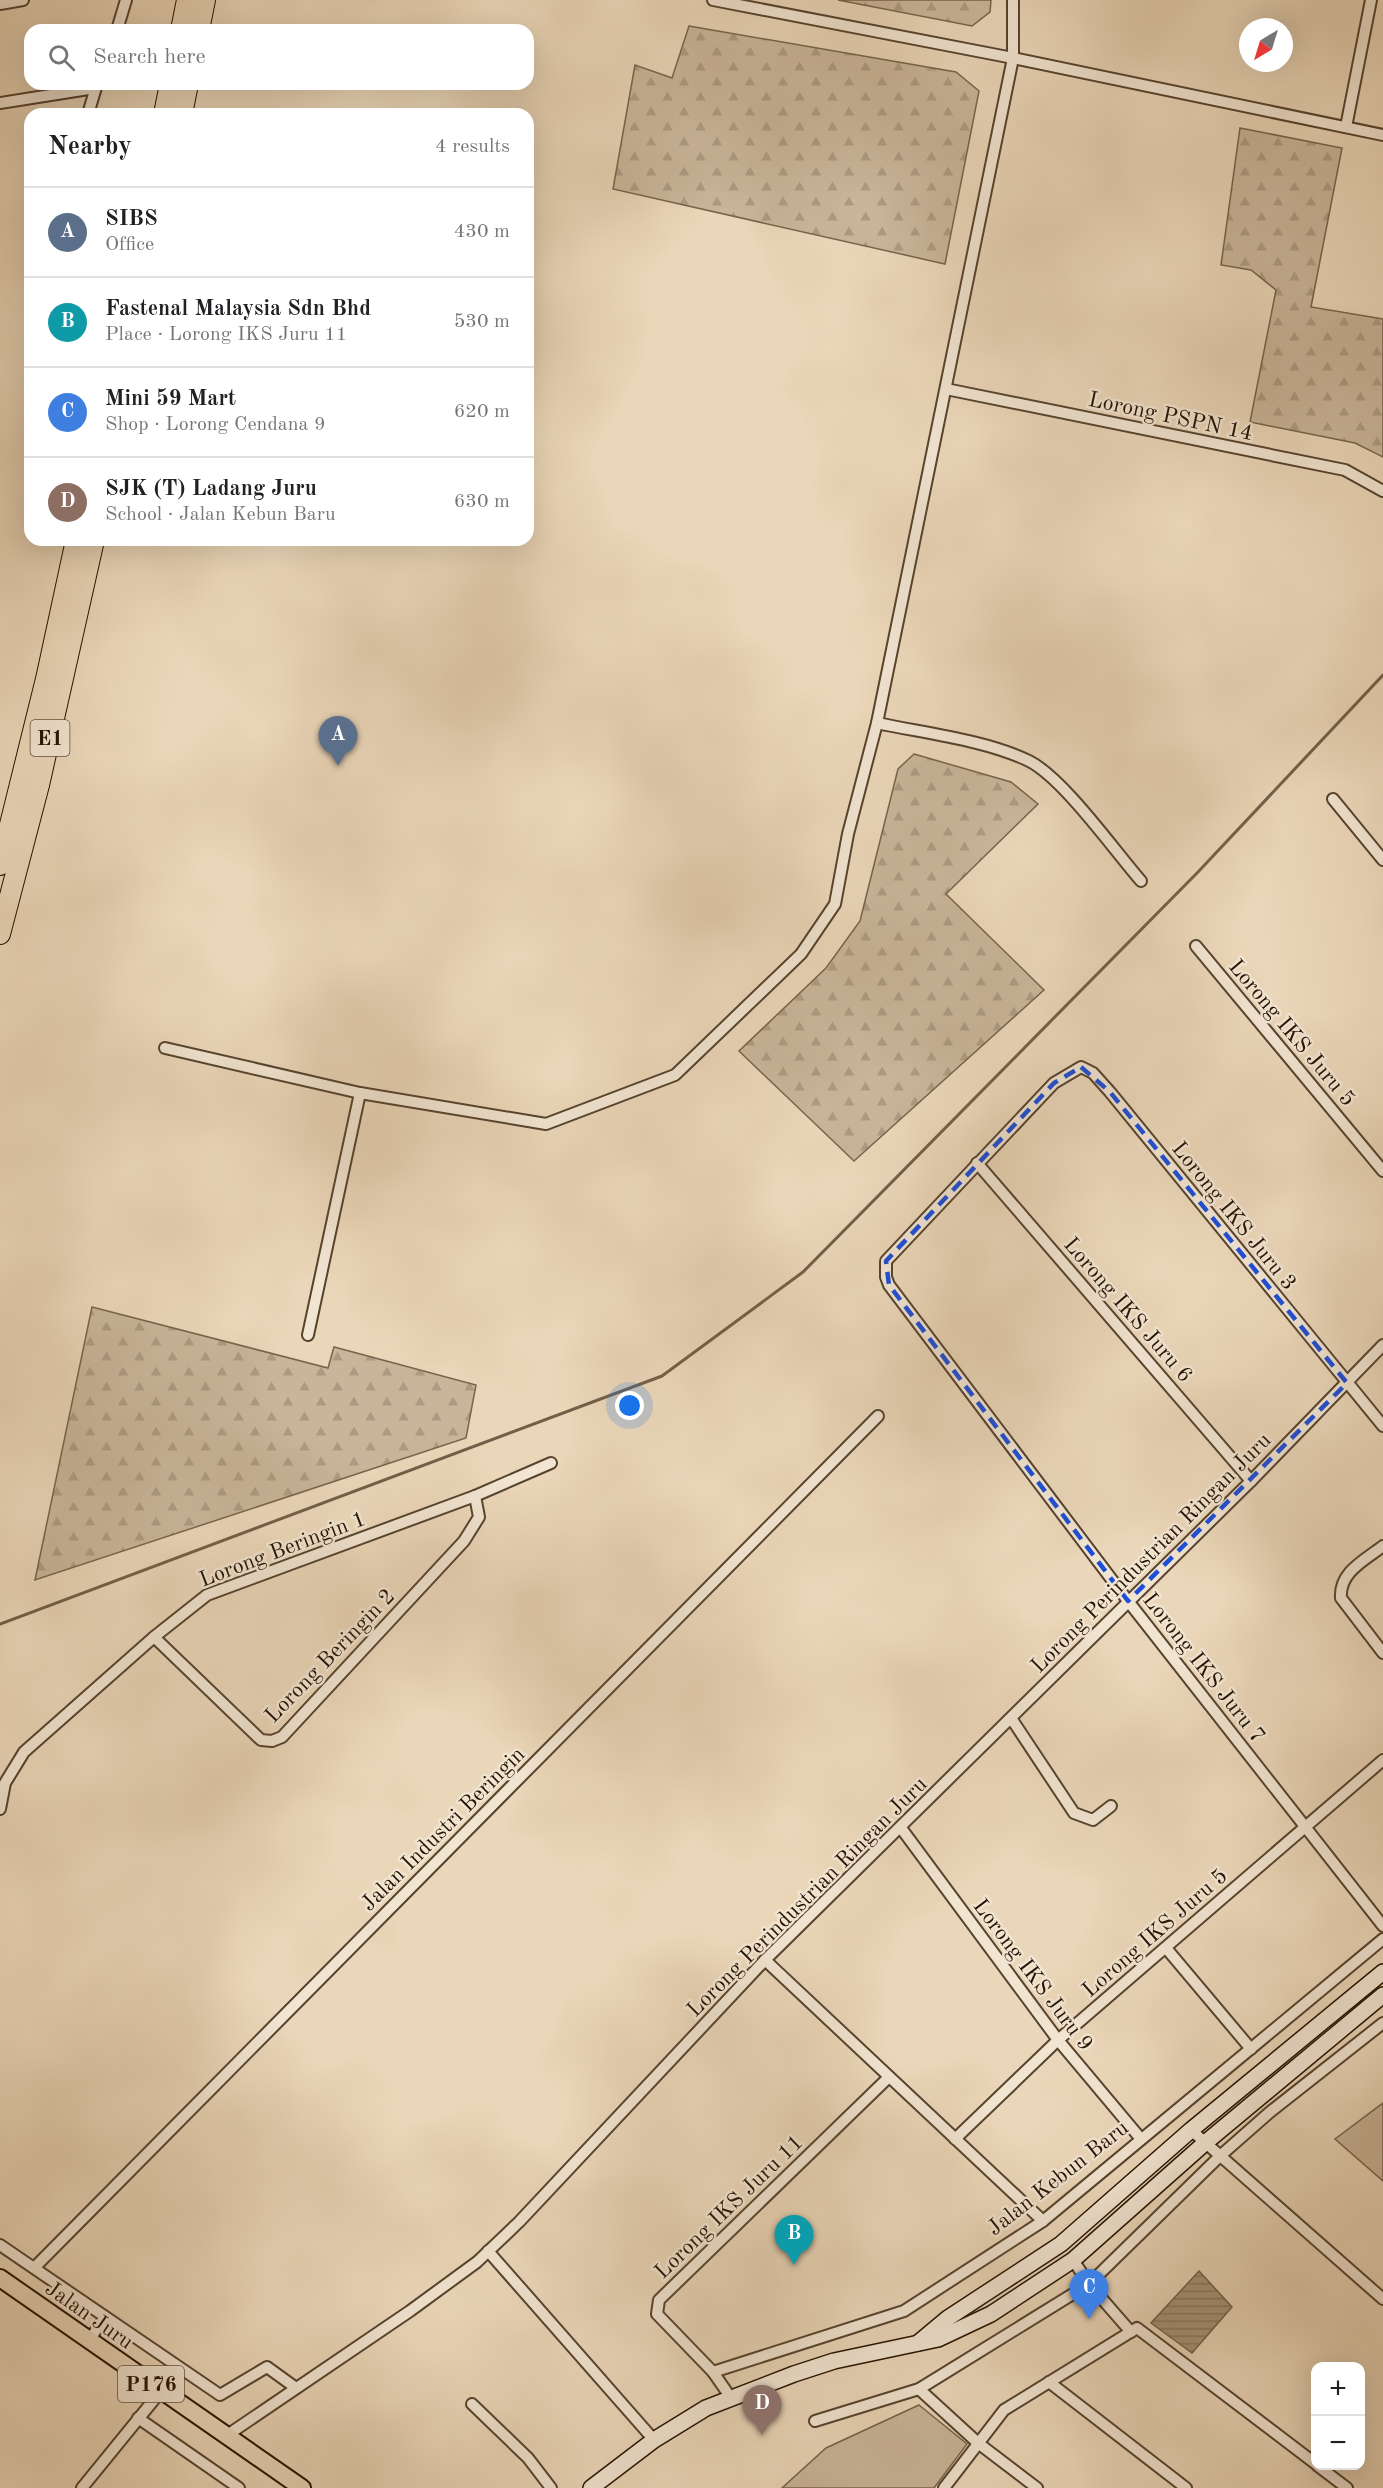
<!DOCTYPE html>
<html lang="en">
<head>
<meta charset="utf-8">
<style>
	:root { --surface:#fff; --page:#f2f2f2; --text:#202124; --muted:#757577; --line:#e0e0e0; --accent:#8f2418 }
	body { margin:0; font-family:"Old Standard TT",serif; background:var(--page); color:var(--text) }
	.controls { position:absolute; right:18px; bottom:18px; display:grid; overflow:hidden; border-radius:12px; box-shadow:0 6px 24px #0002 }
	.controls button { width:54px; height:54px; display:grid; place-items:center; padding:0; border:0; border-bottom:2px solid var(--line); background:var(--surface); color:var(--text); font:30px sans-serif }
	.compass { position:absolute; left:1239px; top:18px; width:54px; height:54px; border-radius:50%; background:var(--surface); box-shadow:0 6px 24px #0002; rotate:218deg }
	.you { position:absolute; left:630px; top:1406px; width:21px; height:21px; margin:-15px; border:4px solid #fff; border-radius:50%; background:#1a73e8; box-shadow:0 0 0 9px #1a73e833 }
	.badge { display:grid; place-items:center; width:39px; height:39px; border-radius:50%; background:var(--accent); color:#fff; font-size:20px; font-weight:700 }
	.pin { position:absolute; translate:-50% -50px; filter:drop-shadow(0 2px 3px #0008) }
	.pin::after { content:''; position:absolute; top:32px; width:21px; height:18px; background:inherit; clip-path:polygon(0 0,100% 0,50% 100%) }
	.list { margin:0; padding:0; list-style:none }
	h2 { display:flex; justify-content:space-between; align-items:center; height:78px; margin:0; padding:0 24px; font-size:26px }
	h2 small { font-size:20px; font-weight:400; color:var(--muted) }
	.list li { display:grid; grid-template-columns:39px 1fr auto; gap:18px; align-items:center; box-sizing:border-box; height:90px; padding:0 24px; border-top:2px solid var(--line) }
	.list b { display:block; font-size:22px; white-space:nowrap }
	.list p { margin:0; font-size:20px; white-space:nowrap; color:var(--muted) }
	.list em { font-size:20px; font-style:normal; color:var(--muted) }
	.icon { flex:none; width:33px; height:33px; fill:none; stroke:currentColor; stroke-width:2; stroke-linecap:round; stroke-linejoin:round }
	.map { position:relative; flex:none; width:1383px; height:2488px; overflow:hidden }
	.search { position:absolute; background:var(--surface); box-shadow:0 6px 24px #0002; left:24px; top:24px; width:510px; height:66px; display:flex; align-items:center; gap:15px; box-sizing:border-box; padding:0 21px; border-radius:18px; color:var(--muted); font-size:22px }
	.panel { position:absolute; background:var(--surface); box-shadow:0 6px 24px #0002; left:24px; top:108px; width:510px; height:438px; border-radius:18px }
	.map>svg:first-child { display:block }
</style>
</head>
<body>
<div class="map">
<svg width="1383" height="2488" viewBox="0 0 1383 2488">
	<defs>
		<pattern id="forest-firs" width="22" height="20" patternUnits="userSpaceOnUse" patternTransform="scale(1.5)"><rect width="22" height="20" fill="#c9b599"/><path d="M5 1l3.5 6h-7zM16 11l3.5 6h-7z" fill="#ac9b82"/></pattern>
		<pattern id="water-rules" width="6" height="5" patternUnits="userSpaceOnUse" patternTransform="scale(1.5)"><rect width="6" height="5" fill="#a79379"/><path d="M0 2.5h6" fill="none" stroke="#887761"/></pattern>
	</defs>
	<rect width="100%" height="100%" fill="#ead6b8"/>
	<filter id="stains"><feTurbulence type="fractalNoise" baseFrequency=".00333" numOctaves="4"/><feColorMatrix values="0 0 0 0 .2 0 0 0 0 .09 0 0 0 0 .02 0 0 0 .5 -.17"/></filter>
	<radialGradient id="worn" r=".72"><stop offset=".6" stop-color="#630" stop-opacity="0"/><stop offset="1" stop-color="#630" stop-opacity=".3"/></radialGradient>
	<g fill="url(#forest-firs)" stroke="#77644c" stroke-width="1.5">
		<path d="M 838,0 L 991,0 L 990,12 L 972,26 Z"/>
		<path d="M 689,26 L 956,72 L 979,91 L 945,264 L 613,189 L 635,65 L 672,78 Z"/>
		<path d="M 1240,128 L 1342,148 L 1311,307 L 1383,319 L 1383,457 L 1355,443 L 1250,422 L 1276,290 L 1251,270 L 1221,265 Z"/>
		<path d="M 914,754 L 1011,782 L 1038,804 L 946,894 L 1044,990 L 854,1161 L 739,1051 L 826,968 L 860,921 L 898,769 Z"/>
		<path d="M 92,1307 L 328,1368 L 334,1347 L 476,1385 L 466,1438 L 35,1580 Z"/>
	</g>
	<g fill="#c9b599" stroke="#77644c" stroke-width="1.5">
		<path d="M 1383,2103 L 1383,2181 L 1335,2139 Z"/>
		<path d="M 919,2405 L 967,2444 L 934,2488 L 782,2488 L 826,2448 Z"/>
	</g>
	<path fill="url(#water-rules)" stroke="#735f49" stroke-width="1.5" d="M 1199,2271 L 1232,2307 L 1192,2353 L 1151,2323 Z"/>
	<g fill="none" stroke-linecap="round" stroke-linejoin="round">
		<path stroke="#735f49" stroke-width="3" d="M 0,1624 L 662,1376 L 803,1272 L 1198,872 L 1383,675"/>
		<g stroke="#56432e" stroke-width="14">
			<g id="street">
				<path d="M 713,0 L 1013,58 L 1383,135"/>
				<path d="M 0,4 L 23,0"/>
				<path d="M 117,30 L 126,0"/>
				<path d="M 0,103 L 95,88"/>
				<path d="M 88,114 L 97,84"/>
				<path d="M 1346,127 L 1371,0"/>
				<path d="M 946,389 L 1345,470 L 1383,491"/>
				<path d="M 877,723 C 924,733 986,740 1029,761 C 1063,778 1114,850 1141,881"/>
				<path d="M 1333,799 L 1383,860"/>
				<path d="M 1196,946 L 1383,1171"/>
				<path d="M 165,1048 L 360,1093 L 546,1124 L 675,1075 L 801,954 L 835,904 L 848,834 L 877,723 L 1013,58 L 1013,0"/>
				<path d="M 977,1163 L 1251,1481"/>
				<path d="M 308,1335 L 360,1093"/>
				<path d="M 1383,1426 L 1110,1092 L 1093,1073 L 1081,1067 L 1054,1083 L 886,1261 L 886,1277 L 889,1285 L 1128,1601 L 1383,1926"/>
				<path d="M 1383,1546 C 1365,1560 1339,1572 1341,1598 L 1383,1653"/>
				<path d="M 154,1637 L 261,1740 L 272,1741 L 282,1737 L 464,1541 L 479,1517 L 475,1496"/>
				<path d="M 1011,1718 L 1074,1813 L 1093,1820 L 1111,1806"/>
				<path d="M 0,1809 L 5,1783 L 24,1752 L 154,1637 L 207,1595 L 475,1496 L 551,1463"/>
				<path d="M 901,1828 L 1058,2040 L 1141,2139"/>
				<path d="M 1166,1948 L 1251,2049"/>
				<path d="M 765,1960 L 1043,2221"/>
				<path d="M 1191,2130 L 1383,2299"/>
				<path d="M 955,2139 L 1058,2040 L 1383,1760"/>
				<path d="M 0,2245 L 220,2395 L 267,2367 L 296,2388"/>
				<path d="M 488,2251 L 654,2440"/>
				<path d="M 1073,2260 L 1089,2284 L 1131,2332"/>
				<path d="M 34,2268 L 878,1416"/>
				<path d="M 88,2342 L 105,2317"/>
				<path d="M 713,2372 L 904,2311 L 1043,2221 L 1383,1939"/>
				<path d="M 1049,2382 L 1186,2488"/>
				<path d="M 919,2389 L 978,2443 L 1037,2488"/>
				<path d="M 731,2398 L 713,2372 L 657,2314 L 659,2300 L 889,2077"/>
				<path d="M 472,2404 L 528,2458 L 551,2488"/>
				<path d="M 138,2418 L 239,2488"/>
				<path d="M 815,2421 L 919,2389 L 1089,2284 L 1220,2156 L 1270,2112 L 1383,2023"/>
				<path d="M 226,2436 L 410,2311 L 477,2262 L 519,2222 L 765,1960 L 1251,1481 L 1383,1345"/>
				<path d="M 1318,2466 L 1347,2488"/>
				<path d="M 82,2488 L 161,2391"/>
				<path d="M 944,2488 L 1004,2410 L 1137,2328 L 1316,2464"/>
			</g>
		</g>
		<g stroke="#251200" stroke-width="18">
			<g id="secondary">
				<path d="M 918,2343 L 948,2318 L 1061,2244 L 1191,2130 L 1383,1972"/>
				<path d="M 591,2488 L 654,2440 L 706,2408 L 794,2374 L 834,2361 L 938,2339 L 991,2314 L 1073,2260 L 1205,2143 L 1383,1995"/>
			</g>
		</g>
		<g stroke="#251200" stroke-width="20">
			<path id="primary" d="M 0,2278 L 302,2488"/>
		</g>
		<g stroke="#251200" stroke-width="22">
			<g id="highway">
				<path d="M 181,30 L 187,0"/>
				<path d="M 199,30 L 205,0"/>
				<path d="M 164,114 L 170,84"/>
				<path d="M 182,114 L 188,84"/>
				<path d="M 0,865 L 46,679 L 76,540"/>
				<path d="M 0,934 L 39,785 L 94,540"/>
			</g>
		</g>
		<use href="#street" stroke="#f1e4d1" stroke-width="10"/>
		<use href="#secondary" stroke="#f1e4d1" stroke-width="15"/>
		<use href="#primary" stroke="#ead6b8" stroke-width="16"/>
		<use href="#highway" stroke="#ead6b8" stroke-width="20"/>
	</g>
	<path fill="none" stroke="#1d4ed8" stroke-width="4.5" stroke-dasharray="12 8" stroke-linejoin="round" d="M 1081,1067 L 1110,1092 L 1347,1383 L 1128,1601 L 889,1285 L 886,1261 L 1054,1083 Z"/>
	<g text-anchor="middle" stroke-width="5" stroke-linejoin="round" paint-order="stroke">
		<g fill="#f1e4d1" stroke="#62513f" stroke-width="1.5">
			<rect x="30.5" y="720" width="39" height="36" rx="4.5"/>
			<rect x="118" y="2366" width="66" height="36" rx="4.5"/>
		</g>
		<g font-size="21" font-weight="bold" fill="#251200">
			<text x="50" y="745">E1</text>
			<text x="151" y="2391">P176</text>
		</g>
		<g font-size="22" fill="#251200" stroke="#f1e4d1">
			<text transform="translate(1171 415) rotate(12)" y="8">Lorong PSPN 14</text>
			<text transform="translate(1293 1032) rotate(50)" y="8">Lorong IKS Juru 5</text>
			<text transform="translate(1235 1215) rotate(51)" y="8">Lorong IKS Juru 3</text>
			<text transform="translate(1129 1309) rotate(49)" y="8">Lorong IKS Juru 6</text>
			<text transform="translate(282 1548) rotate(-21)" y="8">Lorong Beringin 1</text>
			<text transform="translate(1150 1552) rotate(-45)" y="8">Lorong Perindustrian Ringan Juru</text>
			<text transform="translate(329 1655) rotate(-46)" y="8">Lorong Beringin 2</text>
			<text transform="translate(1205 1667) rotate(52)" y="8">Lorong IKS Juru 7</text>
			<text transform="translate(442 1828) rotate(-45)" y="8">Jalan Industri Beringin</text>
			<text transform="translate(806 1896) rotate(-45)" y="8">Lorong Perindustrian Ringan Juru</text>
			<text transform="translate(1154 1932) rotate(-41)" y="8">Lorong IKS Juru 5</text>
			<text transform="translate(1034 1974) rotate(53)" y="8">Lorong IKS Juru 9</text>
			<text transform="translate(1057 2177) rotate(-38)" y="8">Jalan Kebun Baru</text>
			<text transform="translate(728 2206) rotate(-44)" y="8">Lorong IKS Juru 11</text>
			<text transform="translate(90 2314) rotate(35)" y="8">Jalan Juru</text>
		</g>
	</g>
	<rect width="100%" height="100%" filter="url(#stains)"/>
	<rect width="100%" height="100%" fill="url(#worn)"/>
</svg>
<div class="controls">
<button>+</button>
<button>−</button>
</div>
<svg class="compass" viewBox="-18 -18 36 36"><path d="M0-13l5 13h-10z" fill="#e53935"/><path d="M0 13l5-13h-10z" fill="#757577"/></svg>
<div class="you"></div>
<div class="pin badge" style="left:338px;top:766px;background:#5c6f8a">A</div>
<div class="pin badge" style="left:794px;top:2265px;background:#0f9aa8">B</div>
<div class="pin badge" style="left:1089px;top:2319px;background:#3f7fe0">C</div>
<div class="pin badge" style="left:762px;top:2435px;background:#8d6e63">D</div>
<div class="search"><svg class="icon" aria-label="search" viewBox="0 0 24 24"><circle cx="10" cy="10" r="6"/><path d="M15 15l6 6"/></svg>Search here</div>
<section class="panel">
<h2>Nearby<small>4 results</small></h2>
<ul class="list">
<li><span class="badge" style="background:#5c6f8a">A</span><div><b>SIBS</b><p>Office</p></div><em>430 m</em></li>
<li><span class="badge" style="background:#0f9aa8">B</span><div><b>Fastenal Malaysia Sdn Bhd</b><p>Place · Lorong IKS Juru 11</p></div><em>530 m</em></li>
<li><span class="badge" style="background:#3f7fe0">C</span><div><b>Mini 59 Mart</b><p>Shop · Lorong Cendana 9</p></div><em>620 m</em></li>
<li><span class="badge" style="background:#8d6e63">D</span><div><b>SJK (T) Ladang Juru</b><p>School · Jalan Kebun Baru</p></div><em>630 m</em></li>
</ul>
</section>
</div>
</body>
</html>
